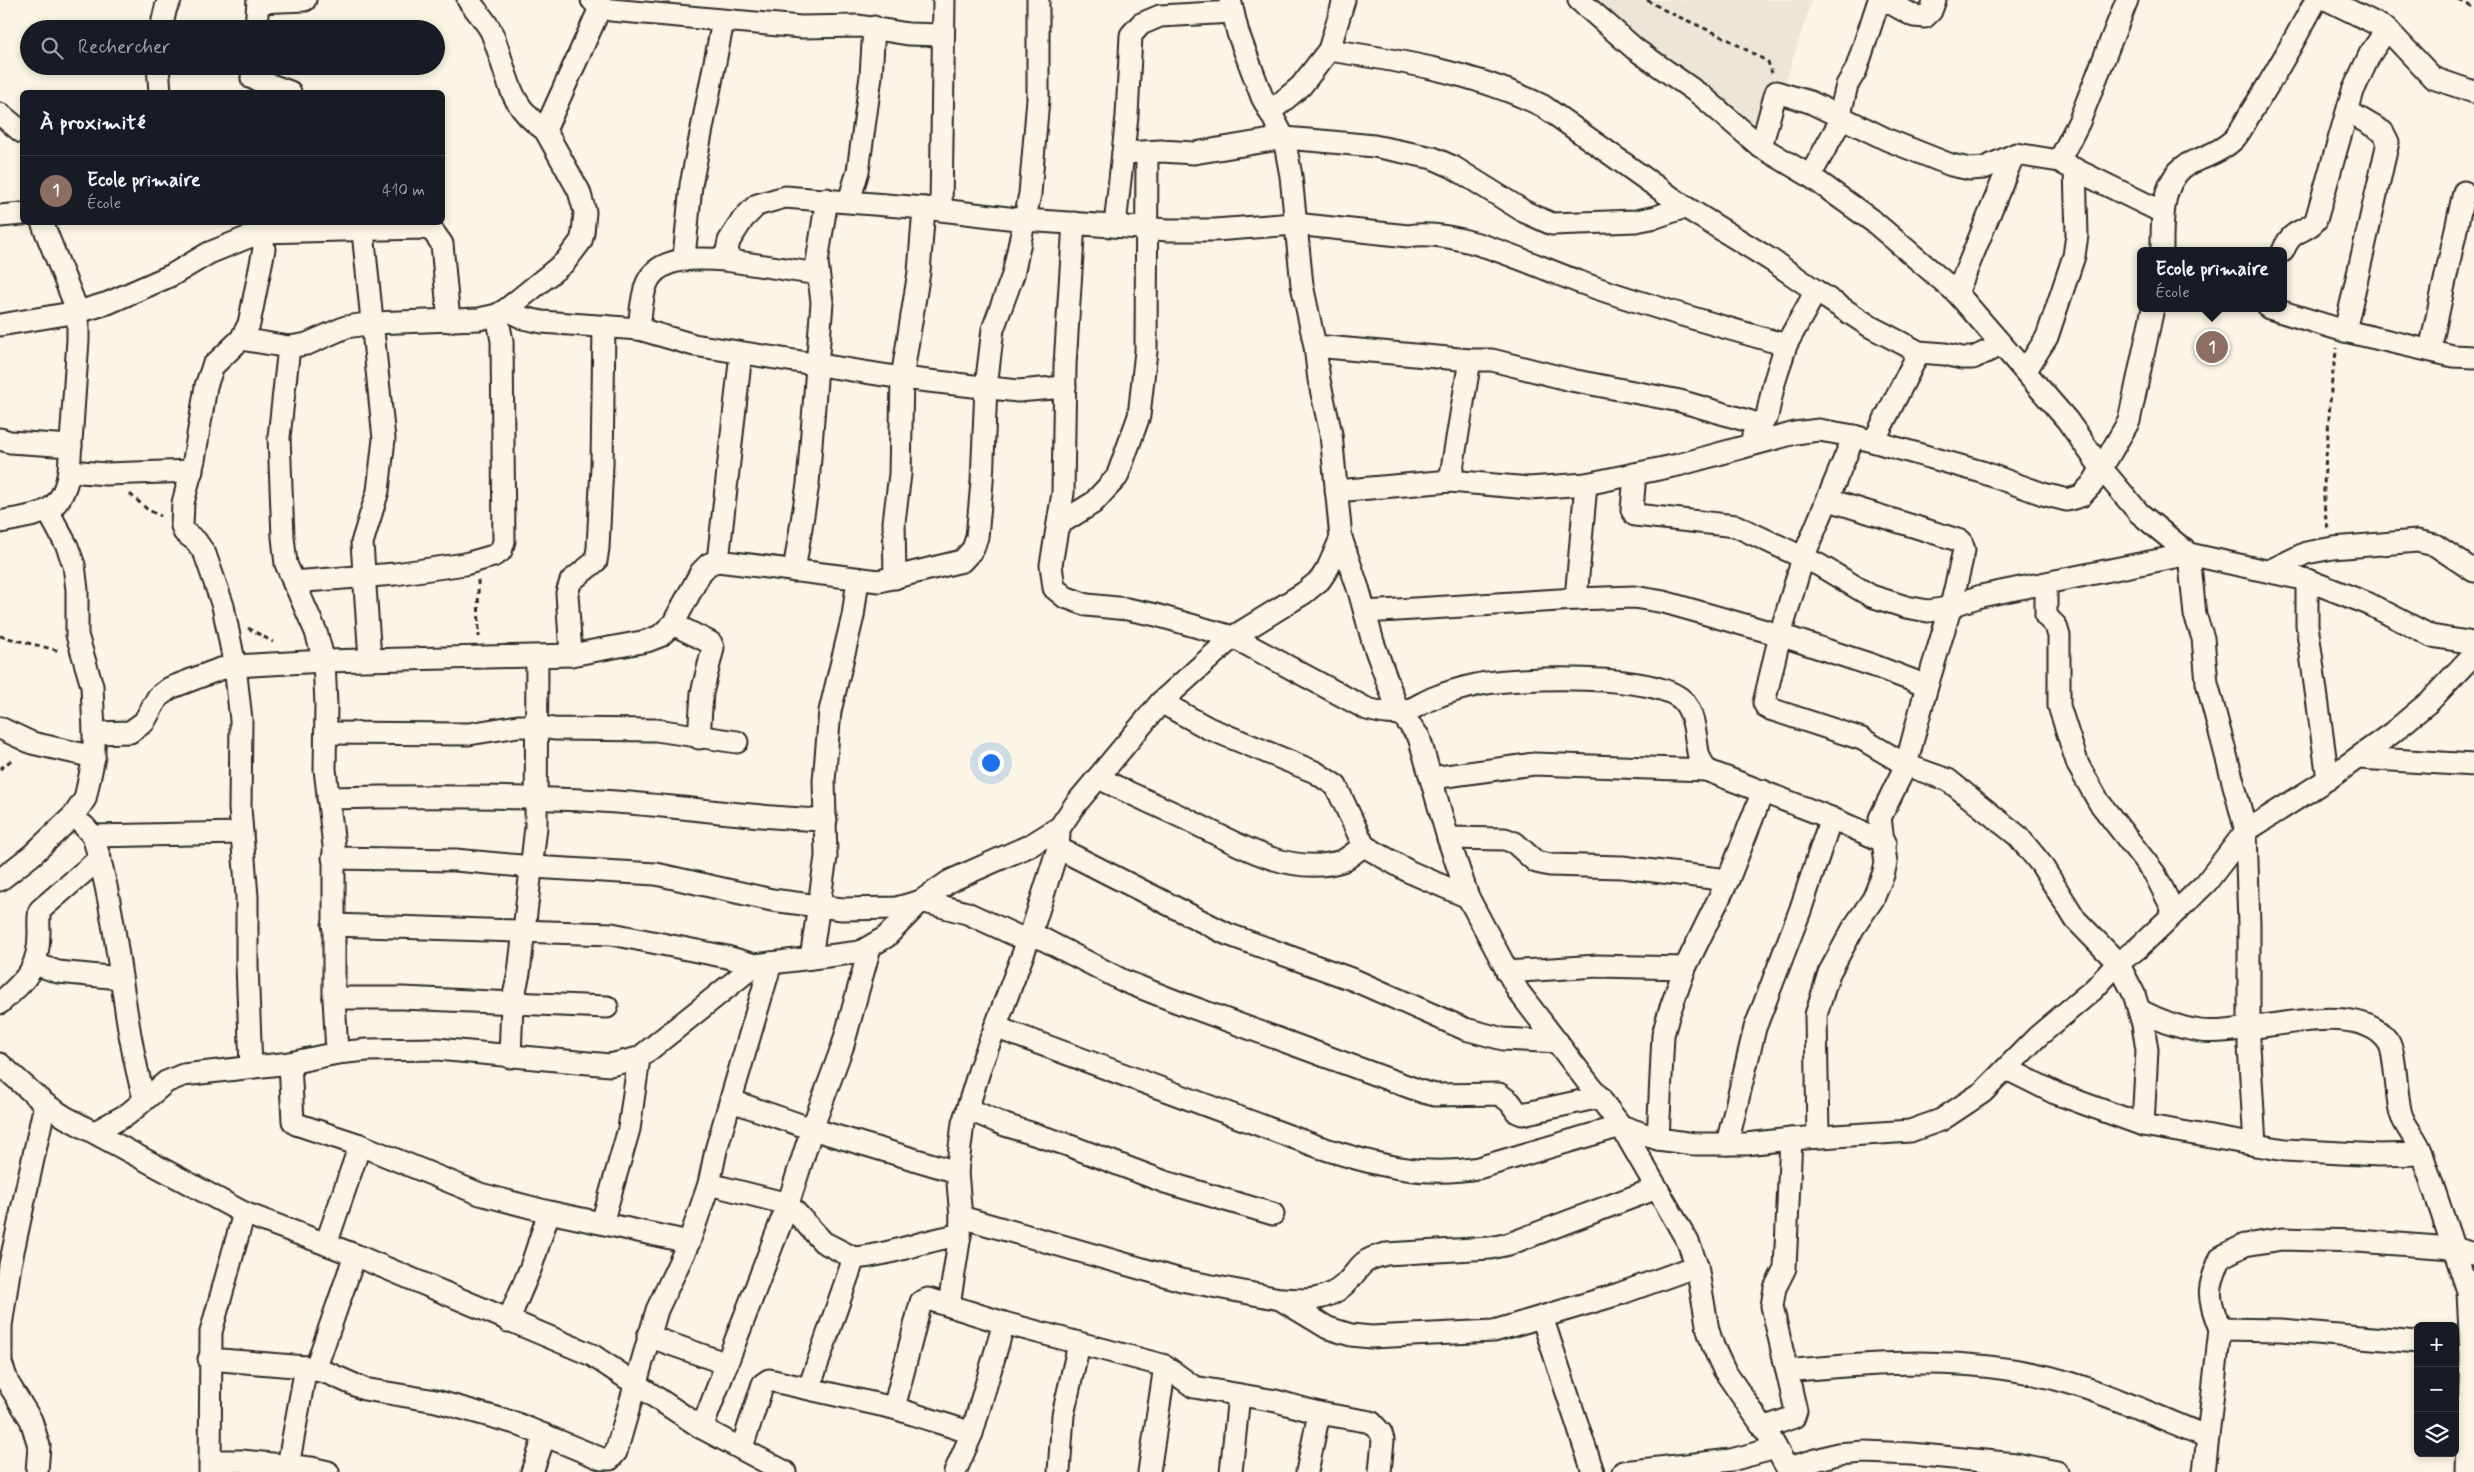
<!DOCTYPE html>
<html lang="fr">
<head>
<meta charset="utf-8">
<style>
	:root { --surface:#171b24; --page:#242831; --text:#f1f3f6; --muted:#9ea1a6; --line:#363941; --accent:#db2777 }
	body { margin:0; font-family:Mynerve,sans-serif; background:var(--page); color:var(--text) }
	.controls { position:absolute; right:15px; bottom:15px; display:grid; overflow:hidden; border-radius:8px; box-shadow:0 2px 8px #0003 }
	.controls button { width:45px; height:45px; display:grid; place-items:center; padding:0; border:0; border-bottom:1px solid var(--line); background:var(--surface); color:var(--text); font:25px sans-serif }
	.you { position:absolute; left:990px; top:762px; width:18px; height:18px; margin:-12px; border:4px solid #fff; border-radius:50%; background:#1a73e8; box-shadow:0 0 0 8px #1a73e833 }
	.badge { display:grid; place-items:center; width:32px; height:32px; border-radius:50%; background:var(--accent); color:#fff; font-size:16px; font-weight:700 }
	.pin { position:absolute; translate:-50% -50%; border:2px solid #fff; box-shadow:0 1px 5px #0006 }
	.popup { position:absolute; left:2137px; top:247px; width:150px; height:65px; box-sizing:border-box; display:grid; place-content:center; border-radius:8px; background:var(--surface); filter:drop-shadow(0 1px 4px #0005); font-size:16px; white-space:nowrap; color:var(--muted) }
	.popup b { font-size:19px; color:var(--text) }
	.popup::after { content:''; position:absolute; left:50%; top:100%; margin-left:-10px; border:10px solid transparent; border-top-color:var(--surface) }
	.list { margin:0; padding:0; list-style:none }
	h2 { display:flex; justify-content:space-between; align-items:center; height:65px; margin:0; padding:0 20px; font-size:21px }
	h2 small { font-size:16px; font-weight:400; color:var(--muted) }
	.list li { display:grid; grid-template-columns:32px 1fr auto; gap:15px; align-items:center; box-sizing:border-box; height:70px; padding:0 20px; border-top:1px solid var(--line) }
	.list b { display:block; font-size:19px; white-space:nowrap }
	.list p { margin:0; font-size:16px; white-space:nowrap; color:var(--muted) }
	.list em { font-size:16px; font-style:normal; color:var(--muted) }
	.icon { flex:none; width:28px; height:28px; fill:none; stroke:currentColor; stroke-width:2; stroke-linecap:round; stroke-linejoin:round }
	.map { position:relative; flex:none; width:2474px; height:1472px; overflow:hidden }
	.search { position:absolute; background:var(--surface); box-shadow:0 2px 8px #0003; left:20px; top:20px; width:425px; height:55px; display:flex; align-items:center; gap:12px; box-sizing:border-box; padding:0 18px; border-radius:28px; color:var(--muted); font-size:19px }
	.panel { position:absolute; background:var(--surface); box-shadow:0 2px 8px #0003; left:20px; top:90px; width:425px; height:135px; border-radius:8px }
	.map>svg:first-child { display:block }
</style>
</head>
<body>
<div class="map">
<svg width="2474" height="1472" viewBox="0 0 2474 1472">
	<rect width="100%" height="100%" fill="#fcf5e5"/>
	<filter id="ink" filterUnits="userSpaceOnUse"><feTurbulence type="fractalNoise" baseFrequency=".02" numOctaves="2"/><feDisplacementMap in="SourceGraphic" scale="10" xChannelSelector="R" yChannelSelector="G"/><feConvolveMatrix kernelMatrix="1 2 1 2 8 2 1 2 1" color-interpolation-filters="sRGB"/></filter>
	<g filter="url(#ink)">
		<path fill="#ece6d7" d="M 1574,0 L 1812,0 L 1763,151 Z"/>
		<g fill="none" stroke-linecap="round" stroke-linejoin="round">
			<g stroke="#2b2b2b" stroke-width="25">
				<g id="minor">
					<path d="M 468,0 C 476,10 485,20 491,31 C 508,70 505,104 545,130"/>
					<path d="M 592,0 L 600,8 L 611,10 L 801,27 L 859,26 L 908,34 L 943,35"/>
					<path d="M 1230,0 L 1238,33 L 1262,97 L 1284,138 L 1291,176 L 1302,285 L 1315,346 L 1319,380 L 1331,434 L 1341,538 L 1359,591 L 1373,642 L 1397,708 L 1419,737 L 1448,838 L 1468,897 L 1518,991 L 1621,1126 L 1688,1242 L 1697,1266 L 1708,1330 L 1713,1346 L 1724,1370 L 1770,1437 L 1789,1472"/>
					<path d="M 1579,0 L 1635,49 L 1702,96 L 1761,147 L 1810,176 L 1874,222 L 1957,293 L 2067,420 L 2102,469 L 2139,513 L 2189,554 L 2195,615 L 2203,638 L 2207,683 L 2246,831 L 2249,925 L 2249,1046 L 2255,1145"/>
					<path d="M 1885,0 L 1914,16 L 1925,17 L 1931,11 L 1935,0"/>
					<path d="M 2328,0 L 2387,29 L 2433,78 L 2474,92"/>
					<path d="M 258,2 L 305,0"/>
					<path d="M 161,29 L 166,7 L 170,0"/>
					<path d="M 256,29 L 258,0"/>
					<path d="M 1329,50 C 1403,61 1476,73 1543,106 L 1685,207 L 1771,260 L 1816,291"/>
					<path d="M 158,66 L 160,92"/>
					<path d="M 252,78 L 290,92"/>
					<path d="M 1270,112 L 1301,86 L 1329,50 L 1344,0"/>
					<path d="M 0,114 L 22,132"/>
					<path d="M 1761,147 L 1776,92 L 1810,102 L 1888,140 L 1951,165 L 1970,169 L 1984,168 L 2016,154 L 2059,161 L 2079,122 L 2127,0"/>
					<path d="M 1123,153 L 1161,151 L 1194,153 L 1284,138 L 1321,141 L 1374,146 L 1433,158 L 1453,167 L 1525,212 L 1552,224 L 1636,221 L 1656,217 L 1685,207"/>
					<path d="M 2064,164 L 2162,212"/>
					<path d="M 1810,176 L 1837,127 L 1847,85 L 1856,70 L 1879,0"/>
					<path d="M 849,201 L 858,171 L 871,76 L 874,27"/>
					<path d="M 941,209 L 944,0"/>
					<path d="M 0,216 L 22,214"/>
					<path d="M 362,222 L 384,439 L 378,491 L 362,543 L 370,659"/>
					<path d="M 1074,223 L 1065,365 L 1063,493 L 1051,565 L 1054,588 L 1065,597 L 1087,605 L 1127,609 L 1156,615 L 1233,637 L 1367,709 C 1378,712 1390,715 1401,713 C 1413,710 1424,701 1436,697 C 1448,692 1463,688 1476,685 C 1513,677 1660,672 1684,702 C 1695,716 1695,736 1698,752 C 1699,758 1703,764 1706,770"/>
					<path d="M 1115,225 L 1127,116 L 1131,35 L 1141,24 L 1160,16 L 1233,12"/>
					<path d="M 2162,251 C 2162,222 2160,176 2192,162 C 2206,157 2225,149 2235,138 C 2242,130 2247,118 2253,109 C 2276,74 2296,37 2316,0"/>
					<path d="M 2283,251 C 2293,226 2306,234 2316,220 L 2353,91 L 2370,54 L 2387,29"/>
					<path d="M 684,258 L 691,185 L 723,21"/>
					<path d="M 725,260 L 818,274"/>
					<path d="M 1957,293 L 2013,156"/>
					<path d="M 2269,308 L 2345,331 L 2453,356 L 2474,357"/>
					<path d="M 507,309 L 523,318 L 542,322 L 639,329 L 694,345 L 902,378 L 1018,391 L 1065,387"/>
					<path d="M 0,325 L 78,312 L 108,303 L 172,275 L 209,253 L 261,232 L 423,228 L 432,230 L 442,244 L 449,321"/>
					<path d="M 639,329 C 641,314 641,297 647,283 C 659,255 701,258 725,260 L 729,241 L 743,219 L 757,205 L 785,197 L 924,208 L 1025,220 L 1169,230 L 1215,230 L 1295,224 L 1408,236 C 1458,227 1534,266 1582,283 C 1649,307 1718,325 1786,345 L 1816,291 L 1871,327 L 1919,352 L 1945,354 L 1962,358 L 1973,358 L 2001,345"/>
					<path d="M 2345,331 L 2388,142 L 2383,132 L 2349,112"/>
					<path d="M 241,339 L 289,347 L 307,344 L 346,327 L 373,323 L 479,319 L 497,315 L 507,309 L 565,262 L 581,241 L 583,233 L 585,212 L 579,191 L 545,130 L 600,8"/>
					<path d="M 1315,346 L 1470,360 L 1492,360 L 1571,380 L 1680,401 L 1762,425"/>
					<path d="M 289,347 L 279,437 L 283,537 L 286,564 L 316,632 L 324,661 L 326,705 L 325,769 L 334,846 L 334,998 L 337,1053"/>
					<path d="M 2430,350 L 2464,192"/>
					<path d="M 2026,370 L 2047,337 L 2074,256 L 2077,235 L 2075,169"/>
					<path d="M 1753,435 L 1767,416 L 1774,383 L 1786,345"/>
					<path d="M 1854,436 L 1803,558 L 1780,635 L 1764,703 L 1767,708 L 1862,739 L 1906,765 L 1948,780 L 2018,836 L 2041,864 L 2076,920 L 2118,963 L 2134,994 L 2143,1024 L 2147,1050 L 2143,1125"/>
					<path d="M 0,439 L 10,442 L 71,446"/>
					<path d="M 1874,441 L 1919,352"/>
					<path d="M 69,471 L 106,474 L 192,471"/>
					<path d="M 1635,474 L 1632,510 L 1635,515 L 1736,526 L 1819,565 L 1871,596 L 1906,607 L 1928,611 L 1942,609 L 1981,596 L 2189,554 L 2307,580 L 2369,604 L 2431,636 L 2474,643"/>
					<path d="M 1450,481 L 1470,360"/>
					<path d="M 1336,491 L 1450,481 L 1529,488 L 1586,484 L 1678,465 L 1795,433 L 1819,430 L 1854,436 L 1982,472 L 2043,494 L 2067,500 L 2081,496 L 2093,483 L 2129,421 L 2153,308"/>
					<path d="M 48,511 L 67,546 L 74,565 L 77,590 L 77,635 L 92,686 L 94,733"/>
					<path d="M 0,522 C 39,514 62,516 69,471 L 78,340 L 78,312 L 42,222"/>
					<path d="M 1059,524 L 1093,503 L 1117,477 L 1139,416 L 1146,351 L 1147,152"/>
					<path d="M 718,561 L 741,353"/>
					<path d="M 794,571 L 808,484 L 822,302 L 817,262 L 827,199"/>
					<path d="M 2269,571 L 2306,553 L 2333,548 L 2417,541 L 2435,545 L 2474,571"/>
					<path d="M 895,578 L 894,522 L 900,474 L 902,378 L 919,272 L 924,208"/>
					<path d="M 2307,580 L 2307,625 L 2328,779"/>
					<path d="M 293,582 L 395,574 L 465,564 L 493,556 L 501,551 L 504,541 L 502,341 L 497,315"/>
					<path d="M 2046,584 L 2046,616 L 2056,626 L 2059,636 L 2059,706 L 2078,765 L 2099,802 L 2155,874 L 2174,912"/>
					<path d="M 1576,599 L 1634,597 L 1664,602 L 1780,635 L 1872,665 L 1927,686"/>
					<path d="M 1365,612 L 1576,599 L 1586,484"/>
					<path d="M 673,624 L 711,643 L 713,648 L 702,693 L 699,738"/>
					<path d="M 571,655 L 567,593 L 571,581 L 596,561 L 598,548 L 602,465 L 604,326"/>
					<path d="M 1161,702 L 1208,728 L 1315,772 L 1336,786 L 1364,846 L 1410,872 L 1468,897"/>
					<path d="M 0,728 L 32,743 L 94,757"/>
					<path d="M 326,733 L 469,734 L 518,726 L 536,726 L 554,729 L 656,730 L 737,742"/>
					<path d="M 2359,758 L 2474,765"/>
					<path d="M 1099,778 C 1128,793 1157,805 1186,819 C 1232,841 1288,878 1342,861 C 1349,858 1357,850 1364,846"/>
					<path d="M 1432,778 L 1534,764 L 1706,770 L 1831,818 L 1885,842"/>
					<path d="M 328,798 C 419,796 509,796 600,801 C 675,805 750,818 826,820"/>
					<path d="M 84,826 L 93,836 L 242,833"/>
					<path d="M 93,836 C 120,922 120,1012 144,1098"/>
					<path d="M 1448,838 L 1505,839 L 1515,843 L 1536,862 L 1550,865 L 1622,867 L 1728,880"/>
					<path d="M 1058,848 L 1227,934 L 1354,980 L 1465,1029 L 1503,1039 L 1558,1042"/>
					<path d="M 333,858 L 455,860 L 532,867 L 656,874 L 772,900 L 842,909 L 896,908 L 921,901 L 967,913 L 1028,941"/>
					<path d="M 0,880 L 32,855 L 74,815 L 85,799 L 94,757 L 94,733 L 130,732 L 144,722 L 158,697 L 170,688 L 220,669 L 235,666 L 324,661 L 571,655 L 647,641 L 660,636 L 673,624 L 701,572 L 709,564 L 718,561 L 879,581 L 962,561 L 973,549 L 977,537 L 982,482 L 986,387 L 993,329 L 1013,275 L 1030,194 L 1038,99 L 1038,0"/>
					<path d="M 333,925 L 612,934 L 727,957 L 755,965"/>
					<path d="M 1031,933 L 1124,981 L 1175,1001 L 1423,1092 L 1435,1095 L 1499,1094 L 1510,1102 L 1517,1112 L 1522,1114 L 1600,1097"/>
					<path d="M 811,958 L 826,857 L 824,781 L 830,711 L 853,616 L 858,579"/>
					<path d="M 35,964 L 58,972 L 120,978"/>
					<path d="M 1507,972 L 1597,966 L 1685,968"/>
					<path d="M 334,998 L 402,998 L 607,1007"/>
					<path d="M 0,1003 C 25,980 39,970 39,933 C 39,924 38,918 40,910 L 100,858"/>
					<path d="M 2139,1010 C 2158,1020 2179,1028 2200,1031 C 2249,1037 2359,994 2389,1043 C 2396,1055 2396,1097 2401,1114 C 2405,1128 2418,1139 2422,1154"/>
					<path d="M 995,1027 L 1319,1147 C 1372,1164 1422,1178 1478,1168 L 1621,1126 L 1658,1139 L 1694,1144 L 1746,1144 L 1791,1139 L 1910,1131 L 1941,1120 L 1983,1092 L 2037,1037 L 2094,989 L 2118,963 L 2138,948 L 2206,883 L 2246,831 L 2328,779 L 2392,733 L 2430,701 L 2474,654"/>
					<path d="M 510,1057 L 512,1004 L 519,973 L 536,827 L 537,657"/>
					<path d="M 290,1063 L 293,1121 L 296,1124 L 360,1145 L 480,1194 L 549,1212 L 689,1242"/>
					<path d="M 0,1064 L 45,1104 L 65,1117 L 244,1213 L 355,1255 L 592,1355 L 702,1428 L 785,1472"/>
					<path d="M 251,1067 L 247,965 L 247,897 L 240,808 L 241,720 L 235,666 L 223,606 L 205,554 L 196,541 L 184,532 L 182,526 L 183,503 L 194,460 L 206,386 L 213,366 L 241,339 L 249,324 L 264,249 L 259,222"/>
					<path d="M 2007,1069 L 2055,1093 L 2143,1125 L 2285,1150 L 2379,1155 L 2422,1154 L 2468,1291 L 2471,1356 L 2467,1472"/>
					<path d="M 732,1101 L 812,1129 L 957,1172"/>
					<path d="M 968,1109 L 1005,1125 L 1065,1144 L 1165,1182 L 1273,1214"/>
					<path d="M 95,1132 L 128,1114 L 166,1082 L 183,1075 L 290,1063 L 337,1053 L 367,1050 L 437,1049 L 610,1065 L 639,1058 L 755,965 L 860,952 L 886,937 L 921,901 L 950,881 L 1031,845 L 1060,827 L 1075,805 L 1161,702 L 1233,637 L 1304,593 L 1320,580 L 1328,568 L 1341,538"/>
					<path d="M 1818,1137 L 1816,1015 L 1829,973 L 1854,927 L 1873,899 L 1883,875 L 1886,863 L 1880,818 L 1906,765 L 1927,686 L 1951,606 L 1964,550 L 1961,541 L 1829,500"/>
					<path d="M 1658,1139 L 1663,1035 L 1669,1013 L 1685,968 L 1728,880 L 1763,791"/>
					<path d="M 1727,1144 L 1755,1028 L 1800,911 L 1831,818"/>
					<path d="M 709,1184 L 788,1204 L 823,1242 L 854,1258"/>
					<path d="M 961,1217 L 1181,1280 L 1280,1299 L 1328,1328 L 1351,1335 L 1371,1337 L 1494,1331 L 1619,1294 L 1697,1266"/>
					<path d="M 602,1223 L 629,1129 L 639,1058"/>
					<path d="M 326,1244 L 360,1145"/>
					<path d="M 1282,1299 C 1304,1301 1327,1301 1344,1285 C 1363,1267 1357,1261 1386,1254 L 1490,1248 L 1509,1244 L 1657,1188"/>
					<path d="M 949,1305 L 960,1235 L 961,1217 L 957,1172 L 963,1123 L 981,1065 L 1031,933 L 1058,848 L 1059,834"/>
					<path d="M 1542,1317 L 1593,1472"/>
					<path d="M 508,1321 L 531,1267 L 549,1212"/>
					<path d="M 648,1336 L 727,1364"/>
					<path d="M 2418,1342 L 2281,1330 L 2220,1329 C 2207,1295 2207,1290 2221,1257 L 2245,1245 L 2282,1239 L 2357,1241 L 2452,1248 L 2474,1254"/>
					<path d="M 209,1359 L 306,1367 L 330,1374 L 364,1389 L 436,1401 L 515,1423 L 602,1459 L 610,1459 L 616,1452 L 657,1310 L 689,1242 L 709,1184 L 716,1150 L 771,963"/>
					<path d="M 315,1370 L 355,1255"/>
					<path d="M 1787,1371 C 1881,1362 1978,1355 2070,1383 C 2117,1397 2162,1419 2208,1437"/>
					<path d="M 809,1388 L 854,1258 C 893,1255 923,1240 960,1235"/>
					<path d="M 894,1408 L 921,1302 L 928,1299 L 1004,1323 L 1158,1364 L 1165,1366 L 1194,1387 L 1276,1401 L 1319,1413 L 1371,1422 L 1381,1433 L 1383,1440 L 1380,1472"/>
					<path d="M 702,1428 L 788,1204 L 812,1129 L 843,1045 L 870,947"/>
					<path d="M 1763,1428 L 1794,1417 L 1796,1411 L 1772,1306 L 1775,1288 L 1785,1268 L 1791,1139"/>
					<path d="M 742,1447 L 763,1384 L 769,1380 L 894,1408 L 972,1433"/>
					<path d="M 212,1461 L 242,1461 L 311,1468 L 328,1472"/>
					<path d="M 288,1466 L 306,1367"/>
					<path d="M 1788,1468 L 1837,1454 L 1865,1452 L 1911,1454 L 2016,1464 L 2057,1472"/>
					<path d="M 37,1472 L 39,1446 L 31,1420 L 8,1383 L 1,1363 L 1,1326 L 10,1265 L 45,1104"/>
					<path d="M 210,1472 L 211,1332 L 244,1213"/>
					<path d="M 532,1472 L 545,1435"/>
					<path d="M 955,1472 L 972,1433 L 1004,1323"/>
					<path d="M 1059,1472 L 1063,1415 L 1079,1344"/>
					<path d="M 1149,1472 L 1165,1366"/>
					<path d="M 1231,1472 L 1239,1395"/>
					<path d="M 1307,1472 L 1319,1413"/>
					<path d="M 1623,1472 L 1731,1460 L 1776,1448"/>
					<path d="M 2204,1472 L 2220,1329"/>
				</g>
			</g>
			<g stroke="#2b2b2b" stroke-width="3" stroke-dasharray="5 4" stroke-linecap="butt">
				<path d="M 1647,0 L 1668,12 L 1722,36 L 1768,62 L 1772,73"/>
				<path d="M 2459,0 L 2474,8"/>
				<path d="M 130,494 L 148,510 L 161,516"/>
				<path d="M 2328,528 C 2320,498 2326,464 2328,433 C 2330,404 2331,376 2337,348"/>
				<path d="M 478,580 L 479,637"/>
				<path d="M 248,628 L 273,642"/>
				<path d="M 0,636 L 60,651"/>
				<path d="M 0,769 L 14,758"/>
			</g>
			<use href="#minor" stroke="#fcf5e5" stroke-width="21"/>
		</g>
	</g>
</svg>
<div class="controls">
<button>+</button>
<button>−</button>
<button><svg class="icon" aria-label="layers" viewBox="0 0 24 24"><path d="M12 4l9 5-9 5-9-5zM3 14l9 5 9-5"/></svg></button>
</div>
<div class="you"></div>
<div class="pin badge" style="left:2212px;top:347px;background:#8d6e63">1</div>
<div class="popup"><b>Ecole primaire</b>École</div>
<div class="search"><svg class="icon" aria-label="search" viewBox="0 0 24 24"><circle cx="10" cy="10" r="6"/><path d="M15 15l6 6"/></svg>Rechercher</div>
<section class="panel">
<h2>À proximité<small></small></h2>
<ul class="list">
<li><span class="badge" style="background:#8d6e63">1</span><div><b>Ecole primaire</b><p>École</p></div><em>410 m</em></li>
</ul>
</section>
</div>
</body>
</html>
